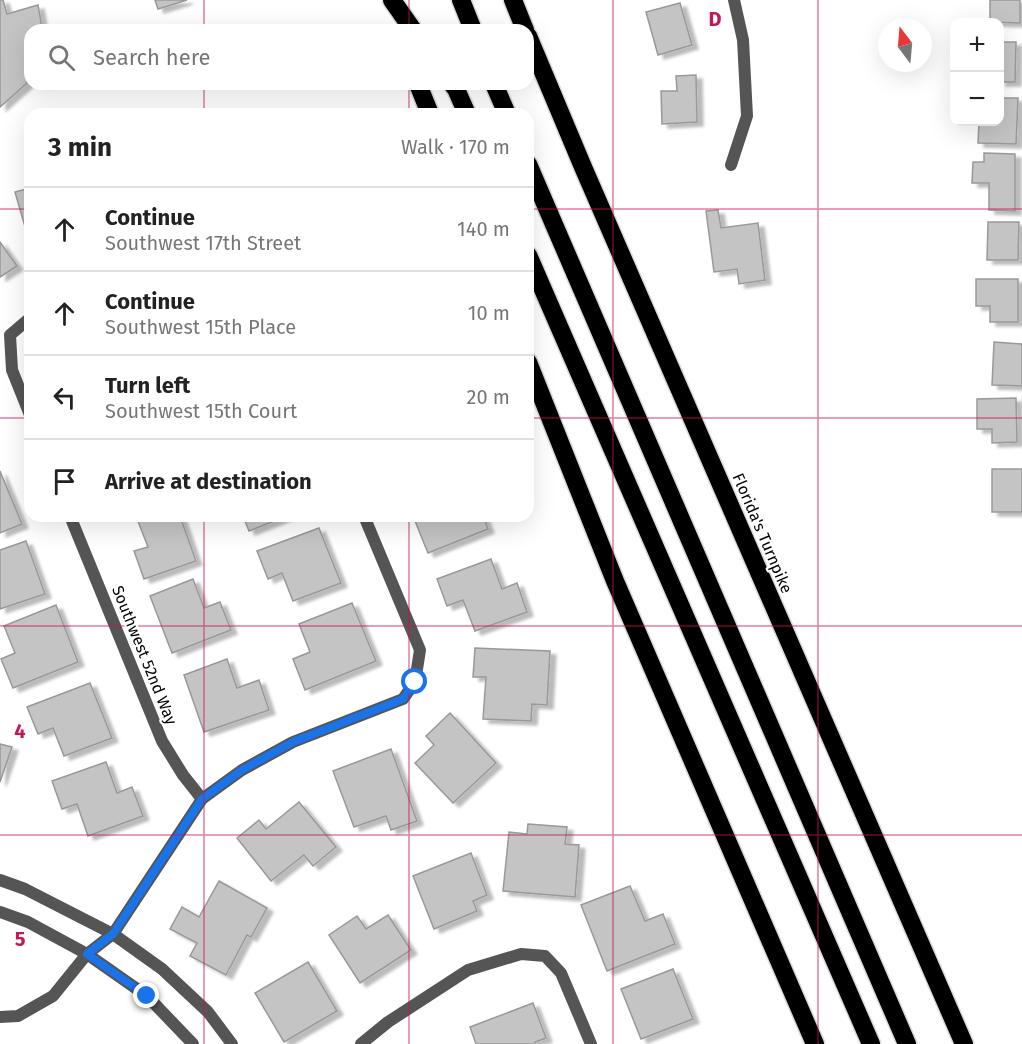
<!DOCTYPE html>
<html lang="en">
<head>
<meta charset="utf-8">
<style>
	:root { --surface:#fff; --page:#f2f2f2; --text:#222; --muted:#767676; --line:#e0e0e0 }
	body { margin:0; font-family:"Fira Sans",sans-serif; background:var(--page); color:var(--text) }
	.controls { position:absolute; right:18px; top:18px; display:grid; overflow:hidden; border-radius:12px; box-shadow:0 6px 24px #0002 }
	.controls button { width:54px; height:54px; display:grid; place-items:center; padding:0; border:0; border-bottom:2px solid var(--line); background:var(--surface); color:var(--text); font:30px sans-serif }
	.compass { position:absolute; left:878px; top:18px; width:54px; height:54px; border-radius:50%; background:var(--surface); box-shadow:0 6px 24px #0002; rotate:344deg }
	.stop { position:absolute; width:18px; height:18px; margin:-14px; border:4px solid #1a73e8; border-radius:50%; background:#fff }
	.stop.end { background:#1a73e8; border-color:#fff; box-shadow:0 2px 6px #0008 }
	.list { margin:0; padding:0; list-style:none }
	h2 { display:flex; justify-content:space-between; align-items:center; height:78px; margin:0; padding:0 24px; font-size:26px }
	h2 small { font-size:20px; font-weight:400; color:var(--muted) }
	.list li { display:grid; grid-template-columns:39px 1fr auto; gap:18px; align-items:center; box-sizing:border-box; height:84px; padding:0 24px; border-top:2px solid var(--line) }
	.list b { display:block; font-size:22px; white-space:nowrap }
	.list p { margin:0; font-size:20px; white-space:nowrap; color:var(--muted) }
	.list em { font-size:20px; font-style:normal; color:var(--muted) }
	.icon { flex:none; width:33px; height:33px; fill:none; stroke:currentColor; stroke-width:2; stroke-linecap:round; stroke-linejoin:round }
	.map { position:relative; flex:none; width:1022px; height:1044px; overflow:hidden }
	.search { position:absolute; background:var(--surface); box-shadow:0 6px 24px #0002; left:24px; top:24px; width:510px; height:66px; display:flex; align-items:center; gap:15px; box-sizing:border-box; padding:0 21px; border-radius:18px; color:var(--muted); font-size:22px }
	.panel { position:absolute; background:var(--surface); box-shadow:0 6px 24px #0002; left:24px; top:108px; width:510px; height:414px; border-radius:18px }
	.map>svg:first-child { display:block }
</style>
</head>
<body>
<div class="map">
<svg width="1022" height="1044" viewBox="0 0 1022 1044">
	<defs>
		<filter id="shadow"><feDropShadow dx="6" dy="4" stdDeviation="1.5" flood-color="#0004"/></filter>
	</defs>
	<rect width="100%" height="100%" fill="#fff"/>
	<g fill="#c4c4c4" stroke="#999" stroke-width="1.5" filter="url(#shadow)">
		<path d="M 0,0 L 3,0 L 7,14 L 38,5 L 41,22 L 41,30 L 30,30 L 30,75 L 26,84 L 0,107 Z"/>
		<path d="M 155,0 L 187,0 L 158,9 Z"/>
		<path d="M 990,0 L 1020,0 L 1020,23 L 990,22 Z"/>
		<path d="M 680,3 L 692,45 L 658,55 L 646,12 Z"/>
		<path d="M 1000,42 L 1016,42 L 1015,82 L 1000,82 Z"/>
		<path d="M 696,75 L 697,122 L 662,124 L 661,91 L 677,91 L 676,76 Z"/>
		<path d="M 1000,98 L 1018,98 L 1016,144 L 978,143 L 979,122 L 1000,122 Z"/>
		<path d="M 984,153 L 1015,154 L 1015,211 L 989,210 L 989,183 L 972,183 L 973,162 L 984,162 Z"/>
		<path d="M 30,188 L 30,244 L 15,192 Z"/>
		<path d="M 718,210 L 721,228 L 758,223 L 765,280 L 739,284 L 737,269 L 714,272 L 706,211 Z"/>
		<path d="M 988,222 L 1019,222 L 1018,260 L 987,260 Z"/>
		<path d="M 0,242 L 17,266 L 0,277 Z"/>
		<path d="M 976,279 L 1018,279 L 1018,322 L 990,322 L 990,306 L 976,306 Z"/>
		<path d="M 994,342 L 1022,344 L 1022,386 L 992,385 Z"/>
		<path d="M 1016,398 L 1017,442 L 992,443 L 992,429 L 977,429 L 977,399 Z"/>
		<rect x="992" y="469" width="30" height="43"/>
		<path d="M 0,471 L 22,524 L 0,533 Z"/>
		<path d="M 136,516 L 180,516 L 196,561 L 144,579 L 134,551 L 148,547 Z"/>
		<path d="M 243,516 L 287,516 L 249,531 Z"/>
		<path d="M 413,516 L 483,516 L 488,529 L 428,553 Z"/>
		<path d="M 319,528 L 341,583 L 293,601 L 282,573 L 268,579 L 257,551 Z"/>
		<path d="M 26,541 L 45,594 L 0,609 L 0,550 Z"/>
		<path d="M 491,559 L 502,589 L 517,583 L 527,612 L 475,631 L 463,600 L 447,606 L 437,579 Z"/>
		<path d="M 193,579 L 204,608 L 220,602 L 231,630 L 172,653 L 150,596 Z"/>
		<path d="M 352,603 L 376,661 L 305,690 L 293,659 L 310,652 L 299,624 Z"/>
		<path d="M 56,605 L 78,662 L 13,688 L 1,659 L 15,653 L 4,626 Z"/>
		<path d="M 475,648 L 550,651 L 547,705 L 532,704 L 531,721 L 483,719 L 486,677 L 473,677 Z"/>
		<path d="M 227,659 L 237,688 L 259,680 L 269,710 L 204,732 L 184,675 Z"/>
		<path d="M 90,683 L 112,738 L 64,756 L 53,728 L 38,734 L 27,707 Z"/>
		<path d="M 450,713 L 496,763 L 453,803 L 415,763 L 434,745 L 426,736 Z"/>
		<path d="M 0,744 L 12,747 L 0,782 Z"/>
		<path d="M 391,749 L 417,821 L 391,830 L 386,816 L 354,827 L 333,771 Z"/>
		<path d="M 106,762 L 117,793 L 132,787 L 143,816 L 88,836 L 77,804 L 62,809 L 52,781 Z"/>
		<path d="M 299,802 L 336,847 L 313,866 L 304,855 L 271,881 L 237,838 L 259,820 L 266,829 Z"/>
		<path d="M 528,824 L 567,827 L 565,844 L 579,845 L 575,897 L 503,891 L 509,832 L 527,834 Z"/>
		<path d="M 471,853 L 487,895 L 473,901 L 477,911 L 434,929 L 413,876 Z"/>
		<path d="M 219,881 L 267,908 L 251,937 L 247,935 L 226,975 L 190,956 L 197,943 L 170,929 L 182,907 L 199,917 Z"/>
		<path d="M 630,886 L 645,921 L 663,914 L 675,944 L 607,971 L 581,905 Z"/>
		<path d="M 388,915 L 411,950 L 360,983 L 329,935 L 357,916 L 366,929 Z"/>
		<path d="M 308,962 L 337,1011 L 284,1042 L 255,993 Z"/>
		<path d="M 673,969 L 693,1019 L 641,1039 L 621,989 Z"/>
		<path d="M 533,1003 L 546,1038 L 535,1042 L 535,1044 L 476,1044 L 470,1027 Z"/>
	</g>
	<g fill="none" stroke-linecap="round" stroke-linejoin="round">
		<g stroke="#dbdbdb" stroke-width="21">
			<g id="highway">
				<path d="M 392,0 L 413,30"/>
				<path d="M 461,0 L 473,30"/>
				<path d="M 513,0 L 525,30"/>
				<path d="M 528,36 L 583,167 L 964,1044"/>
				<path d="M 418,84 L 430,114"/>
				<path d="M 452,84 L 456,89 L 467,114"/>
				<path d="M 494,84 L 507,114"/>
				<path d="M 528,164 L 907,1044"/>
				<path d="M 528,255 L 871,1044"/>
				<path d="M 528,362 L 615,581 L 815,1044"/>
			</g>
		</g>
		<g stroke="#555" stroke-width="12">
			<path d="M 731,165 L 747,116 L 743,40 L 734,0"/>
			<path d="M 30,318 L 10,335 L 12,370 L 30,415"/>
			<path d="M 70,516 L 162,741 L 183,775 L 202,799"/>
			<path d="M 0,880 L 25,889 L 113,934 L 162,969 L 208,1012 L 232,1044"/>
			<path d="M 0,912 L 28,922 L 87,954 L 147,996 L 193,1044"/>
			<path d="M 0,1017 L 18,1016 L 53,996 L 87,954 L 113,934 L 202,799 L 242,770 L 293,742 L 403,699 L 415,682 L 420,650 L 364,516"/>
			<path d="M 361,1044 L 388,1022 L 468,970 L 521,954 L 545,956 L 561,973 L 591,1044"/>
		</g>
		<use href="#highway" stroke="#000" stroke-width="18"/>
	</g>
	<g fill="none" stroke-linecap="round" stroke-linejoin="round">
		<path stroke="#1a73e8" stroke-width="8" d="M 147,996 L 87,954 L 113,934 L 202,799 L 242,770 L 293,742 L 403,699 L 415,682"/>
	</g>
	<path fill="none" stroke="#c2185b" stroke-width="1.5" stroke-opacity="0.55" d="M 204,0 L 204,30M 409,0 L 409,30M 613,0 L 613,1044M 818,0 L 818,1044M 204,84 L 204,114M 409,84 L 409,114M 0,209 L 30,209M 528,209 L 1022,209M 0,418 L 30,418M 528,418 L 1022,418M 204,516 L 204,1044M 409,516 L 409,1044M 0,626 L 1022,626M 0,835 L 1022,835"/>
	<g text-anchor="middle" stroke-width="4.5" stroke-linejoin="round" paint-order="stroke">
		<g font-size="16" fill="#000" stroke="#fff">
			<text transform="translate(763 533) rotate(67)" y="6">Florida's Turnpike</text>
			<text transform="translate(145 655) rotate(68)" y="6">Southwest 52nd Way</text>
		</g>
	</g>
	<g font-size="20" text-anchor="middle" font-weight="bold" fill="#c2185b" stroke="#fff" stroke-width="4.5" stroke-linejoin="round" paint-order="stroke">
		<text x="715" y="26">D</text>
		<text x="20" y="738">4</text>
		<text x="20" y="946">5</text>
	</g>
</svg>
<div class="controls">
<button>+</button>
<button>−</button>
</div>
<svg class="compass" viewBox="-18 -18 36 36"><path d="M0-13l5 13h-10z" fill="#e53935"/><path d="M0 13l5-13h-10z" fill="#767676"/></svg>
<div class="stop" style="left:415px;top:682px"></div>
<div class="stop end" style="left:147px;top:996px"></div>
<div class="search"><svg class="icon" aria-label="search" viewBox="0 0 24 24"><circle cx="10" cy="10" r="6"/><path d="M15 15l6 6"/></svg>Search here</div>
<section class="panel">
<h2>3 min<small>Walk · 170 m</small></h2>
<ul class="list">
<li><svg class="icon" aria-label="ahead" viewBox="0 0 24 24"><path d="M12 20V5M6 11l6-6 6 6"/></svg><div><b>Continue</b><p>Southwest 17th Street</p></div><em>140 m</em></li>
<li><svg class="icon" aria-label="ahead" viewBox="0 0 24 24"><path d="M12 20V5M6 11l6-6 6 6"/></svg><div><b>Continue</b><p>Southwest 15th Place</p></div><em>10 m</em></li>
<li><svg class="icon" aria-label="left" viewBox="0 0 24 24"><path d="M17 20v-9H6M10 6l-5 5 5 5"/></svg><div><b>Turn left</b><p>Southwest 15th Court</p></div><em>20 m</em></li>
<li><svg class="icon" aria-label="arrive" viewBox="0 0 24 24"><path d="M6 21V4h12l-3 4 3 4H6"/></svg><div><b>Arrive at destination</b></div></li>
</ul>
</section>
</div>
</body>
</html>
